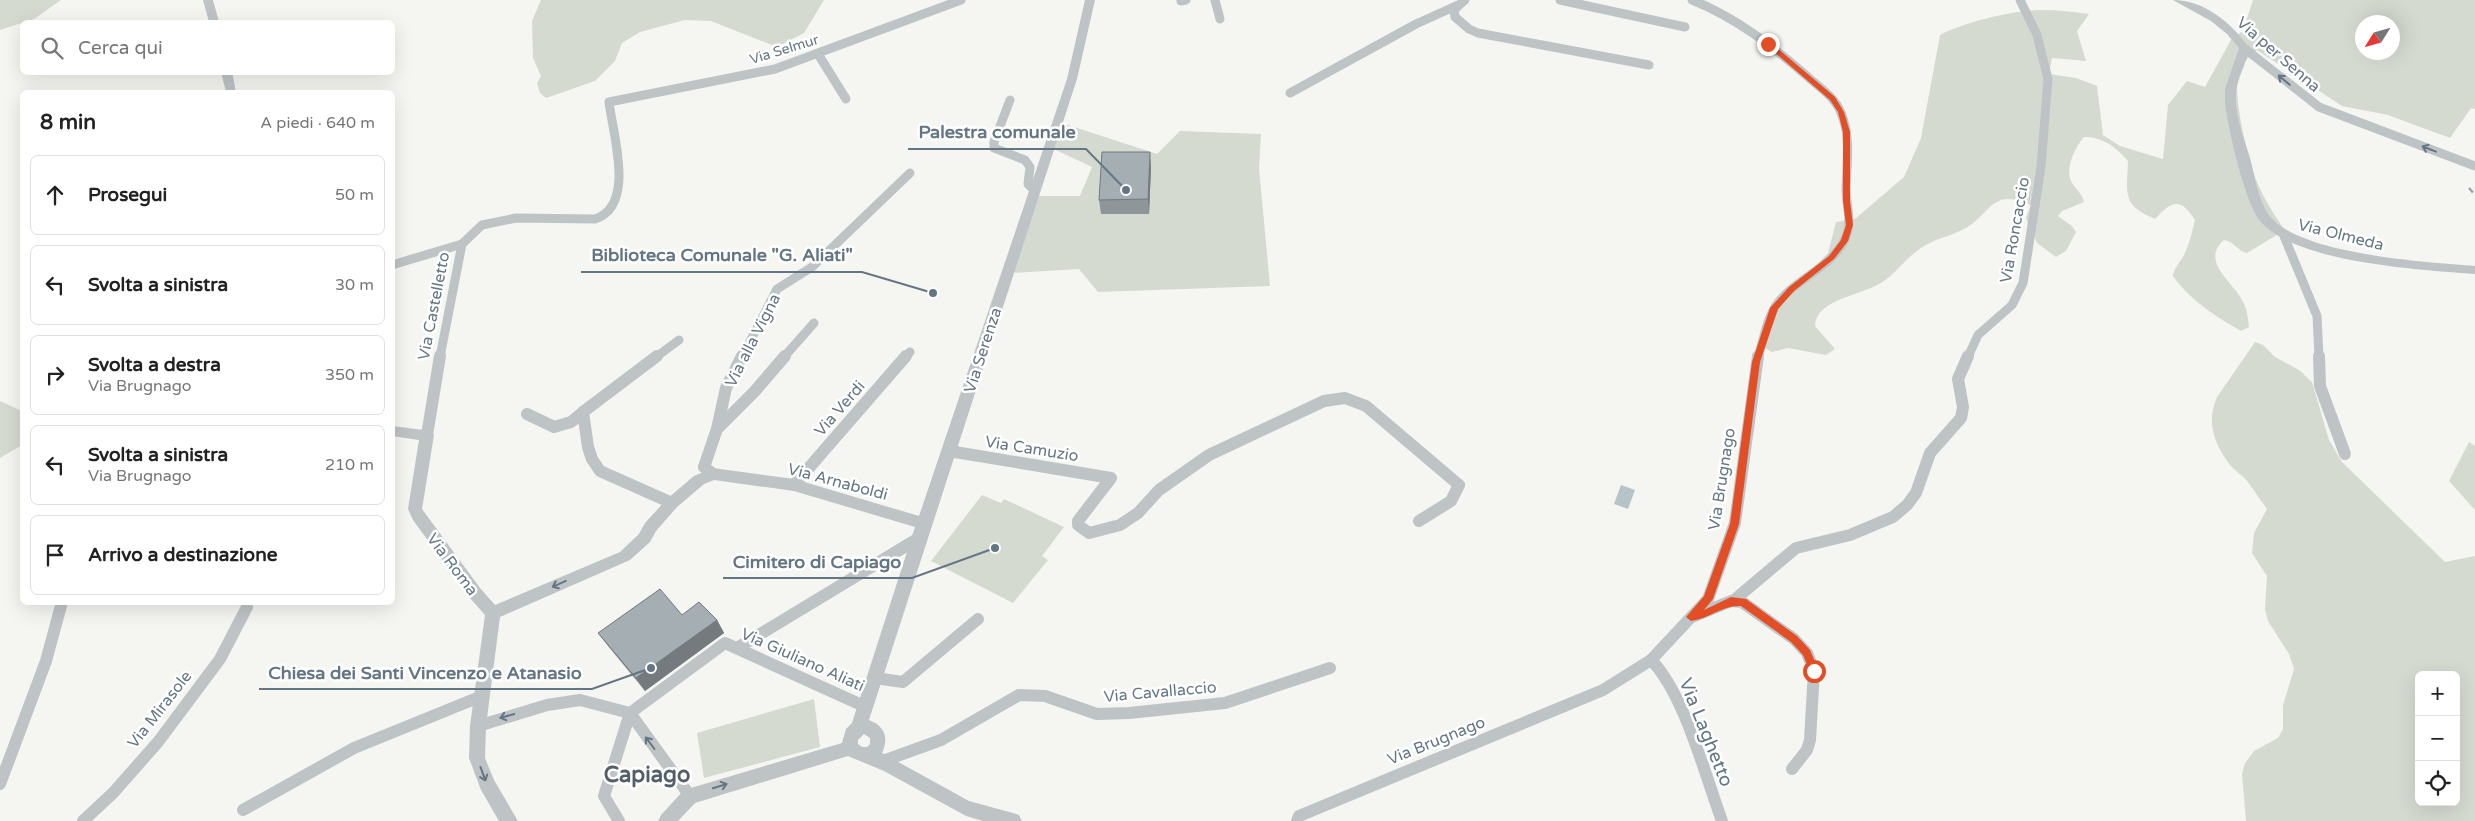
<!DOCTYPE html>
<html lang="it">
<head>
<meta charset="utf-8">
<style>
	:root { --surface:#fff; --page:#f6f6f6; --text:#222; --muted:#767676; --line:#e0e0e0 }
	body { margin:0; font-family:"Varela Round",sans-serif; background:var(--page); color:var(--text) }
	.controls { position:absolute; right:15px; bottom:15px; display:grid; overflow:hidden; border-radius:8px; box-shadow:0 5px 20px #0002 }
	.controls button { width:45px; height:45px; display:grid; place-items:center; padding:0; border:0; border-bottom:1px solid var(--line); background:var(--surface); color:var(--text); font:25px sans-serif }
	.compass { position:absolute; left:2355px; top:15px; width:45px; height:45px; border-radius:50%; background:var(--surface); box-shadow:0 5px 20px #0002; rotate:233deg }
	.stop { position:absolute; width:15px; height:15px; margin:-11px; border:4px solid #e24f26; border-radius:50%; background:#fff }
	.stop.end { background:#e24f26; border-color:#fff; box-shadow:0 1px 5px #0008 }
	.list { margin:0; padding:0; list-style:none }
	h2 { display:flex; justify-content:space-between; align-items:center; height:65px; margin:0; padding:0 20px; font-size:21px }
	h2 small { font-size:16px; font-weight:400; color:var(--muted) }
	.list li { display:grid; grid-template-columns:32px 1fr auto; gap:15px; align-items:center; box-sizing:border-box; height:80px; margin:0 10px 10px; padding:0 10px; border:1px solid var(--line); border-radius:8px }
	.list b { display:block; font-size:19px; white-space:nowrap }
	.list p { margin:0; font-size:16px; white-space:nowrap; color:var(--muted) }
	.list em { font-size:16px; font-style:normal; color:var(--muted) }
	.icon { flex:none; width:28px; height:28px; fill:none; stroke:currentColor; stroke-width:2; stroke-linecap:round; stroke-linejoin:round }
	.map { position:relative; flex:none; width:2475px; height:821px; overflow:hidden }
	.search { position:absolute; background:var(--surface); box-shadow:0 5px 20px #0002; left:20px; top:20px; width:375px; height:55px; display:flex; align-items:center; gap:12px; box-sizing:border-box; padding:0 18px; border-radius:8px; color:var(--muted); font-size:19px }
	.panel { position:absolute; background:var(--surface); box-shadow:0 5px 20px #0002; left:20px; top:90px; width:375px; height:515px; border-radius:8px }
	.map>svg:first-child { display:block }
</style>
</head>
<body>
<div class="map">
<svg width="2475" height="821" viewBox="0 0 2475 821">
	<rect width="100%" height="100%" fill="#f5f5f2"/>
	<g fill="#d5dad1" fill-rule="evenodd">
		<path d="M 0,0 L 61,0 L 34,19 L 0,30 Z"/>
		<path d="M 541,0 L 824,0 L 804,33 L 777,47 L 711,21 L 685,20 L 640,32 L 622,43 L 615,61 L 595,81 L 546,98 L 540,93 L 537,83 L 541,76 L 533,58 L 532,21 Z"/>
		<path d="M 2253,0 L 2475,0 L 2475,109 L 2471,108 L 2450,138 L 2388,115 L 2342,106 L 2257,50 C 2251,56 2243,62 2239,70 C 2231,89 2248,161 2256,180 C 2264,198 2273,214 2285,230 L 2247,253 C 2237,251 2234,241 2224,240 C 2200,261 2232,281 2242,300 C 2247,308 2248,317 2249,327 L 2241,331 C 2216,317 2189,299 2173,276 C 2174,268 2180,262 2184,255 C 2190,243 2192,232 2195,220 C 2180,196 2171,202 2155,219 C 2121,205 2127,193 2128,161 C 2118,148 2101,136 2084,137 C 2075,147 2065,168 2071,181 C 2075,189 2082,193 2084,202 L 2062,211 L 2058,216 L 2072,226 L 2076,232 L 2066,251 L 2056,257 L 2037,243 L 2026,218 L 2031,205 C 2022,202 2011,197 2001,200 C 1989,204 1982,217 1972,224 C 1957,235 1939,237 1924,246 C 1907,256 1897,273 1881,283 C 1860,296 1816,299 1815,326 L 1835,349 L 1826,355 L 1788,348 L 1772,352 L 1762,346 L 1765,320 L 1828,253 L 1836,222 L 1855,219 L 1904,177 L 1921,138 L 1940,35 C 1964,22 2015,10 2042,10 C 2058,10 2074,12 2089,14 L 2077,31 L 2086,61 L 2052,58 L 2049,74 L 2076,78 L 2097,86 L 2103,135 L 2120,146 L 2163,159 L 2168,105 L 2187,81 L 2205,87 L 2232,38 L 2243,31 ZM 2362,22 L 2392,22 L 2392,52 L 2362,52 Z"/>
		<path d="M 1062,123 L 1157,154 L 1180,131 L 1261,134 L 1259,168 L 1270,286 L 1098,292 L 1079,269 L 1011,273 L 1037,196 L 1080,196 L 1092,167 L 1054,149 Z"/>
		<path d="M 2255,342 L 2263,345 L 2275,357 L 2299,370 L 2312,382 L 2329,440 L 2342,462 L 2445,562 L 2475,556 L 2475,821 L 2246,821 L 2242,774 L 2245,763 L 2254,751 L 2278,738 L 2283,729 L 2283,705 L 2294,669 L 2289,654 L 2268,621 L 2265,609 L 2267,576 L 2252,553 L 2254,533 L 2267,509 C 2260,500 2254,490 2247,481 C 2242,475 2235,471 2230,465 C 2214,444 2206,422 2217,397 ZM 2419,675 L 2456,675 L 2456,802 L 2419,802 Z"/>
		<path d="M 0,401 L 22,411 L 22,445 L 0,458 Z"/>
		<path d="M 2469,442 L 2475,446 L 2475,510 L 2449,481 Z"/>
		<path d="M 982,495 L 1001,503 L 1004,499 L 1064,527 L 1042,556 L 1048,560 L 1013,603 L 931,561 Z"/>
		<path d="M 814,699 L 820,747 L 704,778 L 697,733 Z"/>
	</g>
	<path fill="#b6c3c7" d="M 1621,485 L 1635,490 L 1628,509 L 1614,504 Z"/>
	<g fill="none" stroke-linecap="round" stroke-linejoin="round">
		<g stroke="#bec3c6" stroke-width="9">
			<path d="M 1215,0 L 1220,19"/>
			<path d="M 1465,0 L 1454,10 L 1455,17 L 1469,29 L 1478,33 L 1649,65"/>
			<path d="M 1560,0 L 1685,27"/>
			<path d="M 1692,0 C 1737,18 1772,46 1808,77 C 1820,88 1835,97 1841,113 C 1851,136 1847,163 1846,188 C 1846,206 1853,222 1845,239 C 1831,269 1792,280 1775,307 C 1766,321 1763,342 1758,357"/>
			<path d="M 1181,1 L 1186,0"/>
			<path d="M 2244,48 L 2319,107 L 2475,166"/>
			<path d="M 818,54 L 846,99"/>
			<path d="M 1290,93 L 1416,24 L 1458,5"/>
			<path d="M 1010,100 L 994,142 L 994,148 L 1025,160 L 1030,167 L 1028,184 L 1035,191"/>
			<path d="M 2284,236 L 2317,316 L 2319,357"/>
			<path d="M 392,265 L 462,244"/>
			<path d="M 440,357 L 462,244 L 482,225 L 516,218 L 595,219 C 636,206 613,135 609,102 L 775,69 L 961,0"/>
			<path d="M 656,357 L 679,340"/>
			<path d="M 742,357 L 777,289 L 812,267 L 910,173"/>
			<path d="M 784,357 L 814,323"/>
			<path d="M 905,357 L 910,352"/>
			<path d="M 1968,357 L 1978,335 L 2012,305 L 2023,283 L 2041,167 L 2048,79 L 2037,35 L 2020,0"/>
		</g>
		<g stroke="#bec3c6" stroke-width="12">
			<path d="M 657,356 L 583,412 L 588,447 L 592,459 L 600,471 L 672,503"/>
			<path d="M 2319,356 L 2320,386 L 2345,454"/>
			<path d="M 527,414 L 554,427 L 571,422 L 583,412"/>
			<path d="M 717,429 L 755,391 L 785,356"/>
			<path d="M 427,435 L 440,356"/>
			<path d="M 949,451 L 1111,478 L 1078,521 L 1078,525 L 1089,533 L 1120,525 L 1138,513 L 1159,490 L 1209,455 L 1324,401 L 1345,398 L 1366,406 L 1459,485 L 1451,501 L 1419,521"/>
			<path d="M 713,474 L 704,467 L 717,429 L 726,388 L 742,356"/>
			<path d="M 794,485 L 906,356"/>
			<path d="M 1733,601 L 1796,548 L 1850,535 L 1893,517 L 1907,505 L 1916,493 L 1930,453 L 1961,418 L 1963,407 L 1958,379 L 1968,356"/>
			<path d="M 1692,617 L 1731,601 L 1742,602 L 1794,639 L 1807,653 L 1814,671 L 1810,740 L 1807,750 L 1792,769"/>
			<path d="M 737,648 L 919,538"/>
			<path d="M 1651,660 C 1684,693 1705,775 1722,821"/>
			<path d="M 875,678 L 903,682 L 978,619"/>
			<path d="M 478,726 L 547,705 L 580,700 L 630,713 L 690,796"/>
			<path d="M 886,760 L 941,740 L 1019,695 L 1045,696 L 1097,714 L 1129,713 L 1225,703 L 1330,668"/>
			<path d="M 0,784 L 46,661 L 62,602"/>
			<path d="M 243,810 L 354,748 L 482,696"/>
			<path d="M 83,821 L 113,793 L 158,742 L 220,659 L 247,607"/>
			<path d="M 619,821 L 604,796 L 630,713 L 725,643 L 866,707"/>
			<path d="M 1297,821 L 1299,816 L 1603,690 L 1651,660 L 1708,599 L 1735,523 L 1758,356"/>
		</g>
		<g fill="#bec3c6" fill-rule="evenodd">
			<path d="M 203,0 L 213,0 L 219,22 L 209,22 Z"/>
			<path d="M 1085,0 L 1095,0 L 1077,79 L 869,720 C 885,726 889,738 882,753 L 969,801 L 1013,813 L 1019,815 L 1022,821 L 983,821 L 966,816 L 884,771 L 848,756 L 695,803 L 678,821 L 658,821 L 661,815 L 684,790 L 842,743 L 846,729 L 852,723 L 915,527 L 794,491 L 714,480 L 704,484 L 677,507 L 656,531 L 650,542 L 630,560 L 500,617 L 486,726 L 485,758 L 494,780 L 518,821 L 499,821 L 481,790 L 469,758 L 470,726 L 485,615 L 470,598 L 413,520 L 408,509 L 419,440 L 392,436 L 392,426 L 432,431 L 434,435 L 422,509 L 480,588 L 495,605 L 620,552 L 639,534 L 645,523 L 667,499 L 694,476 L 713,468 L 794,479 L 919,516 L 1067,79 ZM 864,734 L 870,738 L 870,744 L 867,747 L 862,747 L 858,744 L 858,740 Z"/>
			<path d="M 2173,0 C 2204,0 2232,23 2249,48 C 2247,64 2236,79 2236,95 C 2235,116 2244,138 2250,158 C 2255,176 2258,200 2269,215 C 2298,255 2427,262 2475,266 L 2475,274 C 2422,270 2297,263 2261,222 C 2245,204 2228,128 2225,103 L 2225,89 L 2239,48 L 2227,34 L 2211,21 Z"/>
			<path d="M 221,72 L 232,72 L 236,92 L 226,92 Z"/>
		</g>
		<path stroke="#9da5aa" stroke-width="2.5" stroke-dasharray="6 3" stroke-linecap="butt" d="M 2469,188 L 2475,195"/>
	</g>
	<g fill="#8e969a">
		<path d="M 1151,167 L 1149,214 L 1101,214 L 1099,200 Z"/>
		<path d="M 682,615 L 717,620 L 724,633 L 645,691 L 608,646 L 598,633 Z"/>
	</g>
	<g fill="#747a7d">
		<path d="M 1150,152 L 1151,167 L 1149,214 L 1148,199 Z"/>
		<path d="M 717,620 L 724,633 L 645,691 L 636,678 Z"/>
	</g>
	<g fill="#a5aeb3" stroke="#747a7d">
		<path d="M 1102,152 L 1150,152 L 1148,199 L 1099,200 Z"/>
		<path d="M 660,589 L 682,615 L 699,602 L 717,620 L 636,678 L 598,633 Z"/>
	</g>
	<defs><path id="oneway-shaft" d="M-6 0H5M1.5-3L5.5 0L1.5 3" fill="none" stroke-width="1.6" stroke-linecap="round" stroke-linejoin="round" transform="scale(1.25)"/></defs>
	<g stroke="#647683">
		<use href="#oneway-shaft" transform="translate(2284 80) rotate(-140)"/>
		<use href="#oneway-shaft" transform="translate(2429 149) rotate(-159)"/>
		<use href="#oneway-shaft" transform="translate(559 584) rotate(156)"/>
		<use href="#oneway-shaft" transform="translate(507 716) rotate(164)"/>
		<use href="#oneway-shaft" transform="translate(650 743) rotate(-127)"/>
		<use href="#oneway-shaft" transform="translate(483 774) rotate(70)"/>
		<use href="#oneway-shaft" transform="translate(720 786) rotate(-17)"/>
	</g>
	<path fill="#e24f26" d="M 1766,42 L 1770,42 L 1835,97 L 1844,112 L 1850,132 L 1850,201 L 1853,225 L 1848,241 L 1834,259 L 1794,291 L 1778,309 L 1760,362 L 1739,524 L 1713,599 L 1704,610 L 1731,597 L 1746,599 L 1797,636 L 1810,650 L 1819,671 L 1814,675 L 1811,674 L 1803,655 L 1791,642 L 1741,606 C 1723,605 1708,619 1691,621 L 1686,617 L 1704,596 L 1730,524 L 1752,362 L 1770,308 L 1789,287 L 1829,256 L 1841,240 L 1846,225 L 1843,201 L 1843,132 L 1838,112 L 1830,100 L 1766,45 Z"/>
	<g text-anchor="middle" stroke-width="5" stroke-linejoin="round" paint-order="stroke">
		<g font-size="14" fill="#647683" stroke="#fff">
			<text transform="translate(784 49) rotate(-17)" y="5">Via Selmur</text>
		</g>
		<g font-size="16" fill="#647683" stroke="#fff">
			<text transform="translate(2279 54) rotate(41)" y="6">Via per Senna</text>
			<text transform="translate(2014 230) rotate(-80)" y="6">Via Roncaccio</text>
			<text transform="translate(2341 234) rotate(14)" y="6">Via Olmeda</text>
			<text transform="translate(433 306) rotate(-79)" y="6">Via Castelletto</text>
			<text transform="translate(752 340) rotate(-63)" y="6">Via alla Vigna</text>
			<text transform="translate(982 350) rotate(-72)" y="6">Via Serenza</text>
			<text transform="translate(839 408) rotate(-49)" y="6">Via Verdi</text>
			<text transform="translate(1032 448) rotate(9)" y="6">Via Camuzio</text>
			<text transform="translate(1721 479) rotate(-81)" y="6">Via Brugnago</text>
			<text transform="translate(838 481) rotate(15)" y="6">Via Arnaboldi</text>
			<text transform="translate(453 564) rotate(53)" y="6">Via Roma</text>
			<text transform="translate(803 659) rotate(24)" y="6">Via Giuliano Aliati</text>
			<text transform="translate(1160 691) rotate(-5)" y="6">Via Cavallaccio</text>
			<text transform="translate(159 709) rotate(-52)" y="6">Via Mirasole</text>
			<text transform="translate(1436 740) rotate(-22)" y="6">Via Brugnago</text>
		</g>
		<g font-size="19" fill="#647683" stroke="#fff">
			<text transform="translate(1707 732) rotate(68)" y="7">Via Laghetto</text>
		</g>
		<g font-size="22" font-weight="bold" fill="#525f68" stroke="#fff">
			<text x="647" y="782">Capiago</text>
		</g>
	</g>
	<path fill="none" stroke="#647683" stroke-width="2" d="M1126 190L1086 149H908M933 293L862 272H581M995 548L912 578H723M651 668L592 689H259"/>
	<g fill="#647683" stroke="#fff" stroke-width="2">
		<circle cx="1126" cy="190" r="5"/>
		<circle cx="933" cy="293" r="5"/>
		<circle cx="995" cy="548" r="5"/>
		<circle cx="651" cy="668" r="5"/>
	</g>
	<g font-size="18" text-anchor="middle" font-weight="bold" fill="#647683" stroke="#fff" stroke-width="5" stroke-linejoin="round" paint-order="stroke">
		<text x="997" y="138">Palestra comunale</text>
		<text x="722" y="261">Biblioteca Comunale "G. Aliati"</text>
		<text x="817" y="568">Cimitero di Capiago</text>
		<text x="425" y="679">Chiesa dei Santi Vincenzo e Atanasio</text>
	</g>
</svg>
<div class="controls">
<button>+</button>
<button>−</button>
<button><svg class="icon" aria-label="locate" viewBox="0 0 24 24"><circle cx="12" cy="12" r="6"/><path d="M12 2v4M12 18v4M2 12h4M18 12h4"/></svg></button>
</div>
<svg class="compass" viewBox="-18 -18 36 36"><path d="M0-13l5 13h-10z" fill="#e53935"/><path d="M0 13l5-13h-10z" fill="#767676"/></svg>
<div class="stop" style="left:1814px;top:671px"></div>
<div class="stop end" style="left:1768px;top:44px"></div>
<div class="search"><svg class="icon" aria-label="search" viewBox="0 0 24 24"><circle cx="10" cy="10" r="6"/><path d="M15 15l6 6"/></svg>Cerca qui</div>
<section class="panel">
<h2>8 min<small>A piedi · 640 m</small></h2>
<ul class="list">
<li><svg class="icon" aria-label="ahead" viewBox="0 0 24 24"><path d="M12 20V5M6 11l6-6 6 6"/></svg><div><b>Prosegui</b></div><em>50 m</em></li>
<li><svg class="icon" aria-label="left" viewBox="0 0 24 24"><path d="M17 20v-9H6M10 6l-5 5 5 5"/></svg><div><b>Svolta a sinistra</b></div><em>30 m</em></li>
<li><svg class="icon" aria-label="right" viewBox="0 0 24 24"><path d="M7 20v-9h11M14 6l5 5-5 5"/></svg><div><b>Svolta a destra</b><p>Via Brugnago</p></div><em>350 m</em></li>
<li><svg class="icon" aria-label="left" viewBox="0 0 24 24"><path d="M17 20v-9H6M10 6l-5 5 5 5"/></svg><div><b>Svolta a sinistra</b><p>Via Brugnago</p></div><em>210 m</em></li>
<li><svg class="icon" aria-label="arrive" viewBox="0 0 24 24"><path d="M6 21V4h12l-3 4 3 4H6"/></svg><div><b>Arrivo a destinazione</b></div></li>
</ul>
</section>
</div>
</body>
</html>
